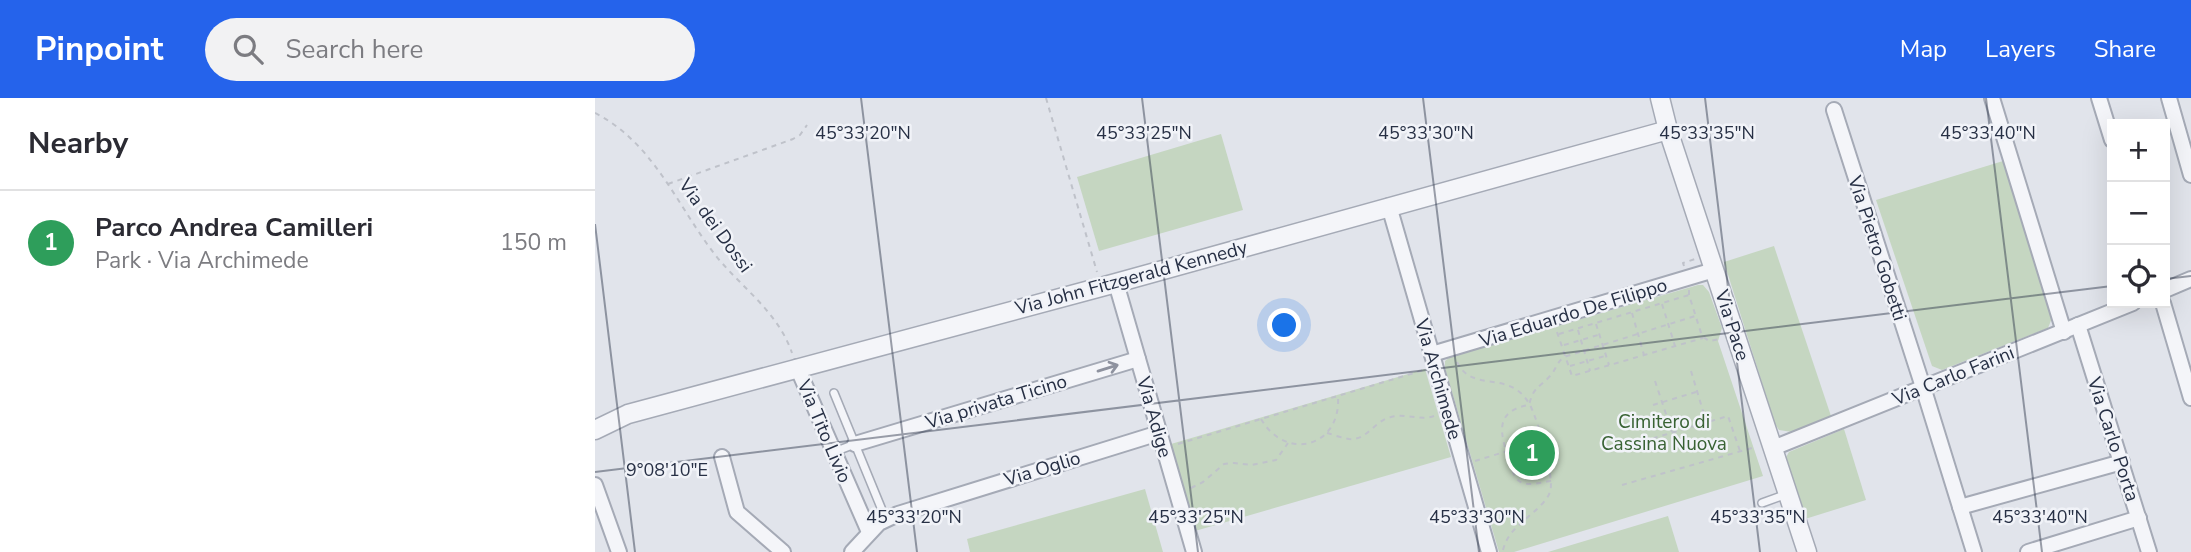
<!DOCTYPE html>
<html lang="en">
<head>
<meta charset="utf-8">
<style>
	:root { --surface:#fff; --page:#f2f2f3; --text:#2b2b33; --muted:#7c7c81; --line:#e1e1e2; --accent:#2563eb }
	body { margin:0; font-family:"Nunito Sans",sans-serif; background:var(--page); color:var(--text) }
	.controls { position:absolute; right:21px; top:21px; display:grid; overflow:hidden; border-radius:0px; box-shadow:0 7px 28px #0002 }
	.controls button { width:63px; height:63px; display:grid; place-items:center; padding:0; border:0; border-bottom:2px solid var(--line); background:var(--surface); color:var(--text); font:35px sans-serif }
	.you { position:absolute; left:690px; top:228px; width:24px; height:24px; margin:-18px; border:5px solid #fff; border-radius:50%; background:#1a73e8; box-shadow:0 0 0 10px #1a73e833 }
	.badge { display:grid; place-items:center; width:46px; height:46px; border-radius:50%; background:var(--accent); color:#fff; font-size:23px; font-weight:700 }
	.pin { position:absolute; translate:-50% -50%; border:4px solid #fff; box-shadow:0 2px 7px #0006 }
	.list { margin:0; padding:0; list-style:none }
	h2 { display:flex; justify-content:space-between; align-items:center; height:91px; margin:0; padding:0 28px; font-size:30px }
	h2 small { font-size:23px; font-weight:400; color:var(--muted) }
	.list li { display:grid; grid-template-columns:46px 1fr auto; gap:21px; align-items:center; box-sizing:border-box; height:105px; padding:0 28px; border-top:2px solid var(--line) }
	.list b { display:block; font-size:26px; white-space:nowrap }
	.list p { margin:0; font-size:23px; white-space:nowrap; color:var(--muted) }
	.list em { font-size:23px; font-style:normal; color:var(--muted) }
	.icon { flex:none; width:38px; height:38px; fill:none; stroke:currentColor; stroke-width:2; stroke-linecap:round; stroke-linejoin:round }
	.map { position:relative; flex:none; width:1596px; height:454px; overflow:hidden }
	header { display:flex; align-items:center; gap:42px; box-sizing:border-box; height:98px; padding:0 35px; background:var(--accent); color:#fff }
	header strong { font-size:33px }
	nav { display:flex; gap:38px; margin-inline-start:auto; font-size:24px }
	.search { width:490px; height:63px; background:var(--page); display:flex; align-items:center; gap:18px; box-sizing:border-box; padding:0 24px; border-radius:38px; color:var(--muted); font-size:26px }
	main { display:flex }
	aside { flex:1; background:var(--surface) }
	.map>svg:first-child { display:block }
</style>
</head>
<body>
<header>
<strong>Pinpoint</strong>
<div class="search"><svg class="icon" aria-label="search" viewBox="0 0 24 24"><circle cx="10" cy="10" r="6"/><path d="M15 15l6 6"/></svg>Search here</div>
<nav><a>Map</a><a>Layers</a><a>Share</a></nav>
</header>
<main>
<aside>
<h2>Nearby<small></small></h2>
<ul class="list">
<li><span class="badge" style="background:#2e9e5b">1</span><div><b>Parco Andrea Camilleri</b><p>Park · Via Archimede</p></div><em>150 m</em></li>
</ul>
</aside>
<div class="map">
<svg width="1596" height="454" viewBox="0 0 1596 454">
	<rect width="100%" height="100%" fill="#e1e4eb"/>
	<g fill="#c5d6c1">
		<path d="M 626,36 L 648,112 L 504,153 L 482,79 Z"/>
		<path d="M 1408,63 L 1457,220 L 1453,230 L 1347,272 L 1337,268 L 1281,102 Z"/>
		<path d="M 1179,148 L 1236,318 L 1197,334 L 1184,332 L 1180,326 L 1129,164 Z"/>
		<path d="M 1103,187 L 1108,187 L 1114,194 L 1127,230 L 1123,243 L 1168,378 L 919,454 L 904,454 L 850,270 L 850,263 L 855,259 Z"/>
		<path d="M 830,271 L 856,359 L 600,433 L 576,346 Z"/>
		<path d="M 1249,331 L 1271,402 L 1210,421 L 1190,361 L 1194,354 Z"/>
		<path d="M 550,391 L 568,454 L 375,454 L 372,441 Z"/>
		<path d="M 1073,418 L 1084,454 L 953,454 Z"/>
	</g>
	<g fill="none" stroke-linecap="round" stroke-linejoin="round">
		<g stroke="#a5aab6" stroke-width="10">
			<g id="service">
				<path d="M 239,295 L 287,412"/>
				<path d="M 239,354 L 260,346"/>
				<path d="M 1167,405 L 1192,396"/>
			</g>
		</g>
		<g stroke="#a5aab6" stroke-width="18">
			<g id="minor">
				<path d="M 1397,0 L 1469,234"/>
				<path d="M 1504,0 L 1517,42"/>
				<path d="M 1574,0 L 1596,77"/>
				<path d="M 1239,12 L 1328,289 L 1379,454"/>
				<path d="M 794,108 L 894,454"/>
				<path d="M 521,185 L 599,454"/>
				<path d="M 1570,192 L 1596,181"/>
				<path d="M 1568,205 L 1596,300"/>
				<path d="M 1483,227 L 1554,454"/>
				<path d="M 837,256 L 1119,172"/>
				<path d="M 202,269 L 274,434"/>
				<path d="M 260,346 L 543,261"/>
				<path d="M 1178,350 L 1538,205"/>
				<path d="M 127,359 L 142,414 L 188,454"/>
				<path d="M 0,387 L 24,454"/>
				<path d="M 1365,409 L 1527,364"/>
				<path d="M 257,454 L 284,425 L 303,416 L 564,335"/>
				<path d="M 1433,454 L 1544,420"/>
			</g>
		</g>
		<g stroke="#a5aab6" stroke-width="21">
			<g id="tertiary">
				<path d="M 1065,0 L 1073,32 L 1212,454"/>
				<path d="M 0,332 L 33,316 L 521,185 L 1073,32"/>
			</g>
		</g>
		<g stroke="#bfc2ca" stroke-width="2" stroke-dasharray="5 5" stroke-linecap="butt">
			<path d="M 451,0 L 502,174"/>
			<path d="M 0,15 C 59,45 82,108 121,158 C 147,190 183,214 197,255"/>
			<path d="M 73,86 L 198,41 L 205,37 L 212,27"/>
			<path d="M 1089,168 L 1088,165 L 1100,161"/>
			<path d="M 1094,192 L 1094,197 L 1107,238 L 1114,243 L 1125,241"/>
			<path d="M 1067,206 L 1080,248"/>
			<path d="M 1037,215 L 1049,257"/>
			<path d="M 1001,226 L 1014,267"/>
			<path d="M 983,232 L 995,273"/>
			<path d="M 962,234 L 977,278 L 1108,240"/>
			<path d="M 964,236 L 1094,197"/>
			<path d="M 969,247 L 1003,237"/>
			<path d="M 862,264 C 878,297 916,269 936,309 C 943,324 960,380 955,394 C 952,403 941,412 934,418 C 922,429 912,436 908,452"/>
			<path d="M 975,268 L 1010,258"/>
			<path d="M 1096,273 L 1111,323"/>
			<path d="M 1060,283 L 1077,334"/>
			<path d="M 1058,307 L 1101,294"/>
			<path d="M 666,321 C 691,364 746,349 743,299"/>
			<path d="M 732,335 C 739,337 747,340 754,341 C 772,343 780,322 796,319 C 811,315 825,323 839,318"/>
			<path d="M 583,346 L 829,272"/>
			<path d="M 1029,349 L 1133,318 L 1145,353"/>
			<path d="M 880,363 L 945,343"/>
			<path d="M 956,383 C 948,384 936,388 928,385 C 919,383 917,370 914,362 C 905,335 899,313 934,307 C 939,288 943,291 955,278 C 961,272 961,265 969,259 L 1100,218"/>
			<path d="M 1027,387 L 1157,350"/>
			<path d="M 596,390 L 608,384 L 629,366 L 639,365 L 657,367 L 681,362 L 693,345"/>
		</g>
		<use href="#service" stroke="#f4f5f9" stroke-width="7"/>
		<use href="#minor" stroke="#f4f5f9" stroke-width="14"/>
		<use href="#tertiary" stroke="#f4f5f9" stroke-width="18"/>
	</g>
	<defs><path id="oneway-shaft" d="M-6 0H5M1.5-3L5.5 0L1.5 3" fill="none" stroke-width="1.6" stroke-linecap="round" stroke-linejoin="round" transform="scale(1.75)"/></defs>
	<use stroke="#8e929f" href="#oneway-shaft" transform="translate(513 270) rotate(-17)"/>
	<path fill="none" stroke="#273045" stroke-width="2" stroke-opacity="0.45" d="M 266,0 L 322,454M 547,0 L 603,454M 828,0 L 884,454M 1110,0 L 1165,454M 1391,0 L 1447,454M 0,126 L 40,454M 1570,181 L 1596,178M 0,374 L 1517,188"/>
	<g text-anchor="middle" stroke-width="5" stroke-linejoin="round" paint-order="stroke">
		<g font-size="19" fill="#273045" stroke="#f1f3f8">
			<text transform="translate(121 127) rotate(54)" y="7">Via dei Dossi</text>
			<text transform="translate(1283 150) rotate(72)" y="7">Via Pietro Gobetti</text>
			<text transform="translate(536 179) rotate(-15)" y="7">Via John Fitzgerald Kennedy</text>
			<text transform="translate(978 214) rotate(-17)" y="7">Via Eduardo De Filippo</text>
			<text transform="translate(1138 227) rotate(72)" y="7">Via Pace</text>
			<text transform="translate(1358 277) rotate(-22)" y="7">Via Carlo Farini</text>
			<text transform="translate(844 281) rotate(74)" y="7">Via Archimede</text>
			<text transform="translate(401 303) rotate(-17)" y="7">Via privata Ticino</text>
			<text transform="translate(560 319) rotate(74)" y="7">Via Adige</text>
			<text transform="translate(230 333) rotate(67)" y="7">Via Tito Livio</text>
			<text transform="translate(1519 341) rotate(72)" y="7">Via Carlo Porta</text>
			<text transform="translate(447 370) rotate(-17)" y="7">Via Oglio</text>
		</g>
		<g font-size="19" fill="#386233" stroke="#f1f3f8">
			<text x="1069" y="330">Cimitero di<tspan x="1069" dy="22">Cassina Nuova</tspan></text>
		</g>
	</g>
	<g font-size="18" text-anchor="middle" fill="#273045" stroke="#f1f3f8" stroke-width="5" stroke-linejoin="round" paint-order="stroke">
		<text x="268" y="41">45°33'20"N</text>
		<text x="549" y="41">45°33'25"N</text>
		<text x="831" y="41">45°33'30"N</text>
		<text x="1112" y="41">45°33'35"N</text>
		<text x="1393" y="41">45°33'40"N</text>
		<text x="72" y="378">9°08'10"E</text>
		<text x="319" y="425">45°33'20"N</text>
		<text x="601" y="425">45°33'25"N</text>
		<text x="882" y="425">45°33'30"N</text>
		<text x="1163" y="425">45°33'35"N</text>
		<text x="1445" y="425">45°33'40"N</text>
	</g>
</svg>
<div class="controls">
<button>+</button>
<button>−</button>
<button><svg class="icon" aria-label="locate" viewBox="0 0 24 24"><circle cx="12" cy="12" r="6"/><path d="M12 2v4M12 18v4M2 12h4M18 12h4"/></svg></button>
</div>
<div class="you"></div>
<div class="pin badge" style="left:937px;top:355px;background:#2e9e5b">1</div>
</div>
</main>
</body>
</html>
